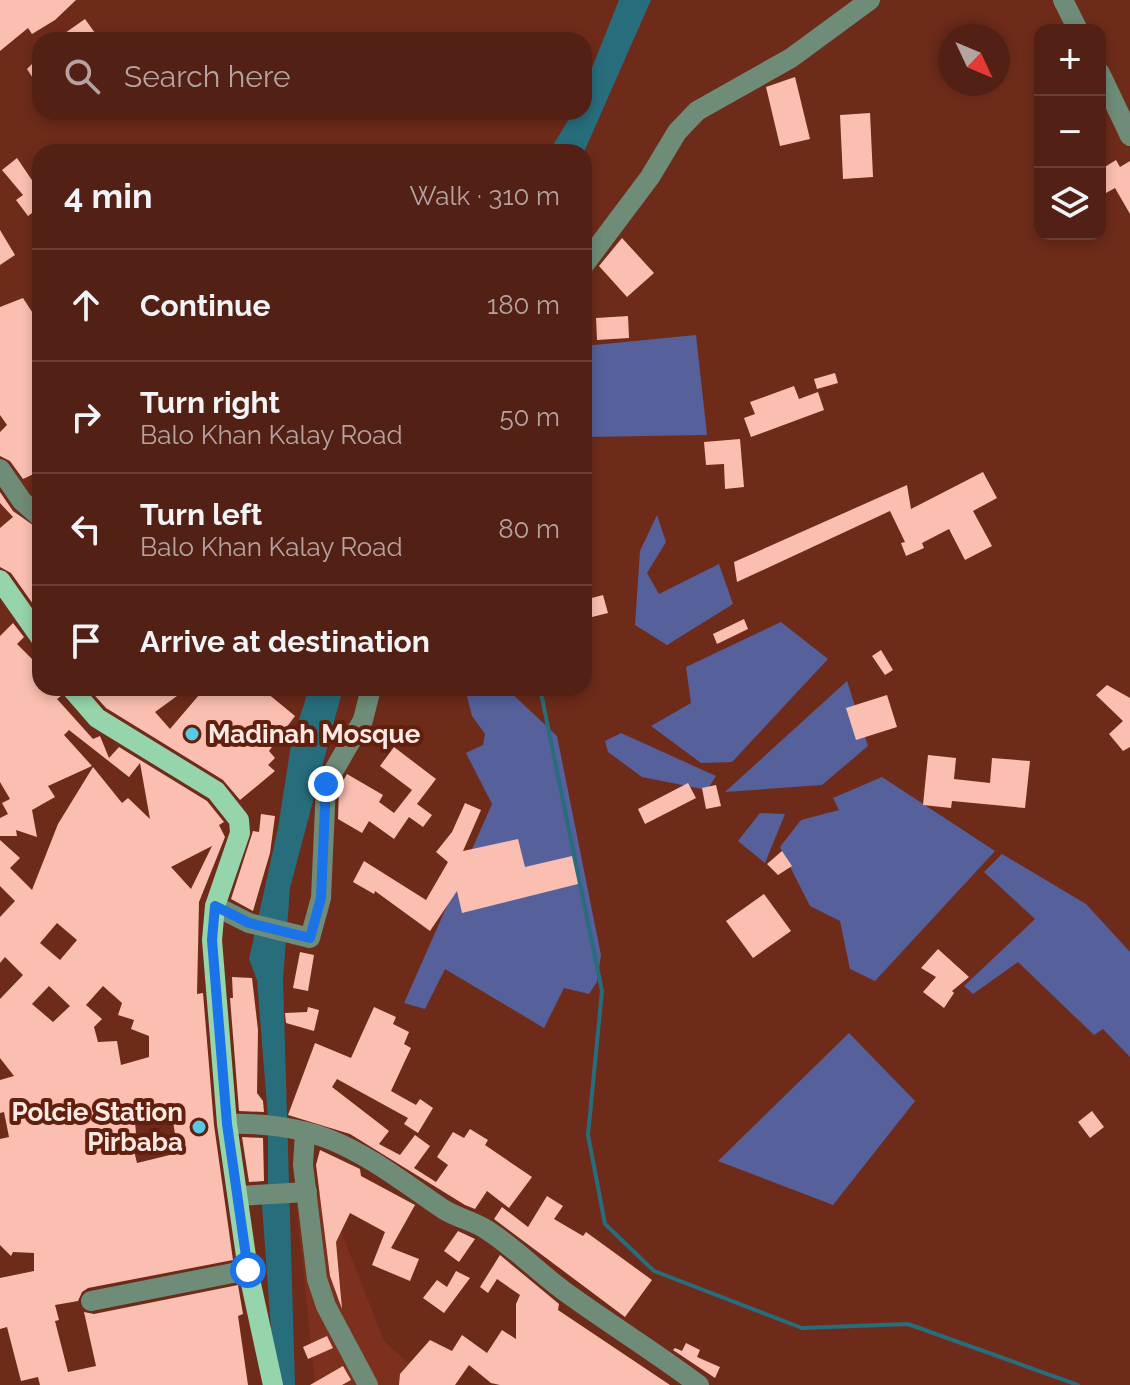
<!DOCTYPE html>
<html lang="en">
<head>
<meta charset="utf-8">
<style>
	:root { --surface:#522014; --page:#58281d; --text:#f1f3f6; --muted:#b5a3a0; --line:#683e34 }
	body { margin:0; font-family:Raleway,sans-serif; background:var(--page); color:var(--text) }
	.controls { position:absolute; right:24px; top:24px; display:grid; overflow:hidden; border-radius:16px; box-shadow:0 4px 12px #0003 }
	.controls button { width:72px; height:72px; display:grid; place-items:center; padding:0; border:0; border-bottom:2px solid var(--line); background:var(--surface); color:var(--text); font:40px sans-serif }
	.compass { position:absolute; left:938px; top:24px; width:72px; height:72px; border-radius:50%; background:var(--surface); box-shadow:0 4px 12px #0003; rotate:134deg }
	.stop { position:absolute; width:24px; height:24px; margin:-18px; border:6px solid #1a73e8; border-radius:50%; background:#fff }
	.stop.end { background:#1a73e8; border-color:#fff; box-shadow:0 2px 8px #0008 }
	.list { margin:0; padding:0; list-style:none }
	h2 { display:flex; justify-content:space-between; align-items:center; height:104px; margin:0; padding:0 32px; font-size:34px }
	h2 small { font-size:26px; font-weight:400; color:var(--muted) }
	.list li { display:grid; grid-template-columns:52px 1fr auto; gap:24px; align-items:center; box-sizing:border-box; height:112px; padding:0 32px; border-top:2px solid var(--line) }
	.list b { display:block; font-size:30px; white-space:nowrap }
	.list p { margin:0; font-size:26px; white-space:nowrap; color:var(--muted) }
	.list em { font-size:26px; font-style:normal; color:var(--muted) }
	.icon { flex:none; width:44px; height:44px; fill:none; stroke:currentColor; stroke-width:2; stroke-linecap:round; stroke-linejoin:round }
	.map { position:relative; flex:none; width:1130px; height:1385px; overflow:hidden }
	.search { position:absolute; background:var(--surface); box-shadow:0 4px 12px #0003; left:32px; top:32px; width:560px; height:88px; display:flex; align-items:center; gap:20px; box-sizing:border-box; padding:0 28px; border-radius:24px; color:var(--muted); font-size:30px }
	.panel { position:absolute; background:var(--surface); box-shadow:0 4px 12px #0003; left:32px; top:144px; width:560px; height:552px; border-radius:24px }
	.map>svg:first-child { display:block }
</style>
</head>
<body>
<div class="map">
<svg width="1130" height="1385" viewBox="0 0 1130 1385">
	<rect width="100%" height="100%" fill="#6e2b1a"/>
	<path fill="#7d301e" d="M 326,1193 L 384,1341 L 407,1362 L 444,1370 L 457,1385 L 315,1385 L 296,1198 Z"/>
	<g fill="#56609b">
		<path d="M 696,335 L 707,435 L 584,437 L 584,346 Z"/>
		<path d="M 657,515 L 666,542 L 647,573 L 659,594 L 719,564 L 733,604 L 667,645 L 635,625 L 640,551 Z"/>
		<path d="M 781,622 L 828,659 L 732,762 L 701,763 L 651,726 L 691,703 L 686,667 Z"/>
		<path d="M 847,681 L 868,746 L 822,785 L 725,792 Z"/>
		<path d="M 469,688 L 506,688 L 557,736 L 601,955 L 597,982 L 589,994 L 564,988 L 544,1028 L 445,969 L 425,1009 L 404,1003 L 492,804 L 466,753 L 483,745 L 485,734 L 472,716 L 466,692 Z"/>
		<path d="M 621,733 L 716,776 L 707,790 L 642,777 L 608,752 L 605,741 Z"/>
		<path d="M 882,777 L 995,851 L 875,981 L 850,969 L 840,921 L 810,906 L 780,847 L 801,820 L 839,810 L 833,798 Z"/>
		<path d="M 760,813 L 785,814 L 765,863 L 738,841 Z"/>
		<path d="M 1002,854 L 1086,904 L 1130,952 L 1130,1057 L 1103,1029 L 1094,1035 L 1018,962 L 973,994 L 964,986 L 1035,919 L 984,872 Z"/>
		<path d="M 849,1033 L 915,1101 L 833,1205 L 718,1161 Z"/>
	</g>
	<g fill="#286d7c">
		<path d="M 619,0 L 651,0 L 584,152 L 549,152 L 573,112 L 584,112 L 584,88 Z"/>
		<path d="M 309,688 L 343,688 L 290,888 L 283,980 L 295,1385 L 275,1385 L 261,1191 L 268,1187 L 268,1118 L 257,980 L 249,959 L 278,828 L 291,745 Z"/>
	</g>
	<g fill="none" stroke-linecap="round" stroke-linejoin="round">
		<path stroke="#286d7c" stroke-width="4" d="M 540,688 L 602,991 L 588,1135 L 605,1224 L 654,1271 L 802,1328 L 908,1324 L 1078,1385"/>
	</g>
	<g fill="#fabfb0" fill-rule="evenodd">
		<path d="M 0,0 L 76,0 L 55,20 L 32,34 L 28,28 L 0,51 Z"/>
		<path d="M 85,19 L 100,40 L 70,40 L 65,33 Z"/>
		<path d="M 40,56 L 40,89 L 27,69 Z"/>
		<path d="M 795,77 L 810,139 L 780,146 L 766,87 Z"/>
		<path d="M 870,113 L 873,177 L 843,179 L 840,115 Z"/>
		<path d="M 17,158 L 40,192 L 40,207 L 28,216 L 16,200 L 23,195 L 2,170 Z"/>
		<path d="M 1116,160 L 1120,167 L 1130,161 L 1130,214 L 1115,188 L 1106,193 L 1100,183 L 1100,170 Z"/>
		<path d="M 0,230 L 15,255 L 0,265 Z"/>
		<path d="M 622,238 L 654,273 L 627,297 L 599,266 Z"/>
		<path d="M 23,298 L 36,318 L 40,314 L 40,457 L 32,460 L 38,472 L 23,479 L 10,461 L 0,456 L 0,432 L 7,425 L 0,415 L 0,307 Z"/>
		<path d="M 628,316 L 629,338 L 597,340 L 596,318 Z"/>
		<path d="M 835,373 L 838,383 L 817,389 L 814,379 Z"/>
		<path d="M 794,386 L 799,399 L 818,392 L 824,410 L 751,437 L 744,418 L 755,414 L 750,402 Z"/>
		<path d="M 740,439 L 744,487 L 725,489 L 724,464 L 706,465 L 704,442 Z"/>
		<path d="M 983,472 L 997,498 L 973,511 L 992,546 L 965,560 L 949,529 L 922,543 L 924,548 L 906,556 L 901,543 L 905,542 L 890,511 L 737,582 L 734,562 L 907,485 L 911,509 Z"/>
		<path d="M 0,492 L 13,511 L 40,530 L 40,585 L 35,588 L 40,595 L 40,614 L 11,573 L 0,567 L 0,528 L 13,517 L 0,503 Z"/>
		<path d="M 603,595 L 608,613 L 584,619 L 584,600 Z"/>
		<path d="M 744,619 L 748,629 L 717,644 L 713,634 Z"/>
		<path d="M 13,623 L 24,637 L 17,644 L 40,667 L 40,688 L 57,688 L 61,696 L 57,699 L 93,739 L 100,736 L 109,758 L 119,747 L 207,801 L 224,822 L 219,825 L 225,837 L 199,902 L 197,994 L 203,993 L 214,1125 L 233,1260 L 88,1288 L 82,1292 L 78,1301 L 55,1305 L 59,1320 L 55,1321 L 68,1372 L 96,1366 L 84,1312 L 94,1314 L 238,1285 L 243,1314 L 238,1316 L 248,1385 L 40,1385 L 38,1377 L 21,1381 L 7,1327 L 0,1329 L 0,1278 L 34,1271 L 34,1253 L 13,1252 L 11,1256 L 0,1245 L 0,1139 L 9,1137 L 4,1112 L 0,1113 L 0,1080 L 14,1076 L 0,1058 L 0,999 L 23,975 L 5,957 L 0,963 L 0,917 L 15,901 L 0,886 L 0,840 L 20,858 L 10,868 L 32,890 L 58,824 L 93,767 L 122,803 L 128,798 L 150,819 L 140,763 L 129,777 L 69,730 L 64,735 L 92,766 L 48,786 L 55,797 L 32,810 L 37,837 L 16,830 L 17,836 L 0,836 L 0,818 L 8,814 L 2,803 L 10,799 L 0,782 L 0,636 ZM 212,846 L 191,889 L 171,867 ZM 57,923 L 77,940 L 60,960 L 40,943 ZM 49,986 L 70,1006 L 53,1022 L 32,1004 ZM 103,986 L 122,1003 L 118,1015 L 134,1020 L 131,1029 L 149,1036 L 149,1057 L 121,1065 L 117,1041 L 98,1042 L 94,1027 L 102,1019 L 86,1005 ZM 171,1109 L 178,1153 L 137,1163 L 130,1134 L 136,1133 L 135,1122 Z"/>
		<path d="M 881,650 L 893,670 L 885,675 L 872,656 Z"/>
		<path d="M 1107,685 L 1130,698 L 1130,747 L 1123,751 L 1109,734 L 1123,721 L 1096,695 Z"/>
		<path d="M 88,688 L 188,688 L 155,712 L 170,729 L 205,688 L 261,688 L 295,716 L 269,751 L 275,758 L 268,765 L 275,771 L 240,800 L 223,780 L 106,708 Z"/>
		<path d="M 887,695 L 897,727 L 856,740 L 846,708 Z"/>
		<path d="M 394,747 L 436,779 L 417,804 L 432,815 L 423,827 L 409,817 L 394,839 L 369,821 L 362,833 L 338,819 L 339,788 L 347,774 L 383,795 L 379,802 L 394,813 L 412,790 L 380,766 Z"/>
		<path d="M 928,755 L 956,758 L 954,779 L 990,783 L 992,758 L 1030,761 L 1025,808 L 952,801 L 951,808 L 923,805 Z"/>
		<path d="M 688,783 L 696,798 L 645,824 L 638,809 Z"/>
		<path d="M 716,785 L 721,806 L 706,809 L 702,788 Z"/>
		<path d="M 465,803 L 481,810 L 463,851 L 518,839 L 525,867 L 572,856 L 578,884 L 462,913 L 457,891 L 430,931 L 375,891 L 374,894 L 353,882 L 364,861 L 426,900 L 448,862 L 436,852 L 452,832 Z"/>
		<path d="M 261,814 L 275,816 L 270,853 L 253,911 L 231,899 L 253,831 L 259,832 Z"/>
		<path d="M 782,851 L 792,866 L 778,875 L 767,864 Z"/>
		<path d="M 764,894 L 791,931 L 753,958 L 726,921 Z"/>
		<path d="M 938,949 L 969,977 L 952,991 L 954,993 L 944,1008 L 923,992 L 936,977 L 921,968 Z"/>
		<path d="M 300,952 L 314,955 L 308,991 L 293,988 Z"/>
		<path d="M 232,977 L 252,978 L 258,1030 L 257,1093 L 263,1101 L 264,1112 L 239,1111 L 230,998 L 233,998 Z"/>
		<path d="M 308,1007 L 319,1010 L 314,1031 L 286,1023 L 285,1013 L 307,1012 Z"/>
		<path d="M 374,1007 L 396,1017 L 393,1024 L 409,1032 L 404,1044 L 411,1048 L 391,1091 L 416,1105 L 420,1099 L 433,1108 L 418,1133 L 404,1124 L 408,1118 L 337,1079 L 332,1087 L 389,1131 L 379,1144 L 400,1155 L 415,1135 L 430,1146 L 414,1168 L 436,1182 L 448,1165 L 437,1157 L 453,1132 L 464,1138 L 470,1129 L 488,1140 L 485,1145 L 532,1177 L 509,1208 L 487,1191 L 475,1209 L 465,1205 L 350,1134 L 288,1115 L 315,1043 L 351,1058 Z"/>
		<path d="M 1092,1111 L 1104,1127 L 1090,1138 L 1078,1122 Z"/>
		<path d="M 242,1137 L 263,1138 L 264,1181 L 249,1182 Z"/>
		<path d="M 320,1150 L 360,1169 L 361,1176 L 415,1205 L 391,1248 L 419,1259 L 410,1281 L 372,1265 L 385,1232 L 350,1213 L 336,1242 L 342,1309 L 330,1276 L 316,1165 Z"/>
		<path d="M 547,1196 L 563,1206 L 554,1219 L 583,1236 L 586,1232 L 652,1280 L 625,1317 L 494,1219 L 502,1207 L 528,1227 Z"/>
		<path d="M 458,1231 L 475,1239 L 459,1262 L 444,1251 Z"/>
		<path d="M 500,1255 L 559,1304 L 558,1310 L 670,1385 L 500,1385 L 491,1383 L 469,1365 L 455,1385 L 399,1385 L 400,1374 L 430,1340 L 452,1351 L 462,1335 L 487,1353 L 502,1330 L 516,1339 L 516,1304 L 520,1295 L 497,1279 L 488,1293 L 480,1287 Z"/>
		<path d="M 456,1271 L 470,1278 L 444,1313 L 423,1298 L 437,1280 L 447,1287 Z"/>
		<path d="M 327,1336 L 333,1348 L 308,1359 L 303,1347 Z"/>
		<path d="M 686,1343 L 700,1350 L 697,1357 L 720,1367 L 715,1378 L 673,1350 L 675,1348 L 682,1351 Z"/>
		<path d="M 343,1366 L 351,1380 L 342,1385 L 310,1385 Z"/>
	</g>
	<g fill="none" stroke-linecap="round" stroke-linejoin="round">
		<g stroke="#6f8c78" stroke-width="20">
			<path d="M 1063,0 L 1078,30"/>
			<path d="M 1100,73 L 1130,136"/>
			<path d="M 584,265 L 650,177 L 677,132 L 697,111 L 791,58 L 870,0"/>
			<path d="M 0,469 L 22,501 L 40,517"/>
			<path d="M 215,906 L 249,923 L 310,938 L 321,898 L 326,784 L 363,720 L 371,688"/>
			<path d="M 227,1124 C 328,1121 365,1156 443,1209 C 457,1218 474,1221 487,1230 C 515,1248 537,1271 564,1291 C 608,1323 655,1352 699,1385"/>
			<path d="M 305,1132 L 303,1165 L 317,1279 L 326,1306 L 368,1385"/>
			<path d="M 238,1196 L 307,1192"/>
			<path d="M 91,1301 L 248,1270"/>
		</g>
		<g stroke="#96d4ab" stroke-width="20">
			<path d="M 0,580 L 40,637"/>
			<path d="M 71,688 L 97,718 L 216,791 L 239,820 L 240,833 L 215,906 L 212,940 L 227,1124 L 248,1270 L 273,1385"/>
		</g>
	</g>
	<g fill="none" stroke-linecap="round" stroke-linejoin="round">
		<path stroke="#1a73e8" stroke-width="10" d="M 248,1270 L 227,1124 L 212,940 L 215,906 L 249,923 L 310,938 L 321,898 L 326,784"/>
	</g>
	<g fill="#57c9e2" stroke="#621f0e" stroke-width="3">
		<circle cx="192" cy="734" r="8"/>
		<circle cx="199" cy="1127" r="8"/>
	</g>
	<g text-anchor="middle" stroke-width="8" stroke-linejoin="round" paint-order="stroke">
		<g font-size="26" font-weight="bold" fill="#fbe9e4" stroke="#621f0e" text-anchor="start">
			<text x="208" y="743">Madinah Mosque</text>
			<text x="183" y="1121" text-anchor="end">Polcie Station<tspan x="183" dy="30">Pirbaba</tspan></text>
		</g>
	</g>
</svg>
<div class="controls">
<button>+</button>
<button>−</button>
<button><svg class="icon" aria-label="layers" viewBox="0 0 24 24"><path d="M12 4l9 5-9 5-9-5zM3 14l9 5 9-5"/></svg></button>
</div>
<svg class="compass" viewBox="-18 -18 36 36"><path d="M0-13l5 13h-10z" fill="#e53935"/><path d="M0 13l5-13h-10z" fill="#b5a3a0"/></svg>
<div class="stop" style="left:248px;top:1270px"></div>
<div class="stop end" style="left:326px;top:784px"></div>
<div class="search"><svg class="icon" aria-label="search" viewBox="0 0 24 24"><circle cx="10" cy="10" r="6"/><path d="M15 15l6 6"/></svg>Search here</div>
<section class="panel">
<h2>4 min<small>Walk · 310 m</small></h2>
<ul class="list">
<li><svg class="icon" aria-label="ahead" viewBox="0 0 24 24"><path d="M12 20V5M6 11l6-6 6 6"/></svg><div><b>Continue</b></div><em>180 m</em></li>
<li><svg class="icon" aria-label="right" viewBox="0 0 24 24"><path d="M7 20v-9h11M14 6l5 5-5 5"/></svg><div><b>Turn right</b><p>Balo Khan Kalay Road</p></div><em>50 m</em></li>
<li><svg class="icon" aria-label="left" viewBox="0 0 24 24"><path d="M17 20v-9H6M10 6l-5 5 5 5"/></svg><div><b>Turn left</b><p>Balo Khan Kalay Road</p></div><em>80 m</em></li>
<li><svg class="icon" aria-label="arrive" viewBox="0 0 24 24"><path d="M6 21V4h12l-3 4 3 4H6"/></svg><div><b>Arrive at destination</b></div></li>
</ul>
</section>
</div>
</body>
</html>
